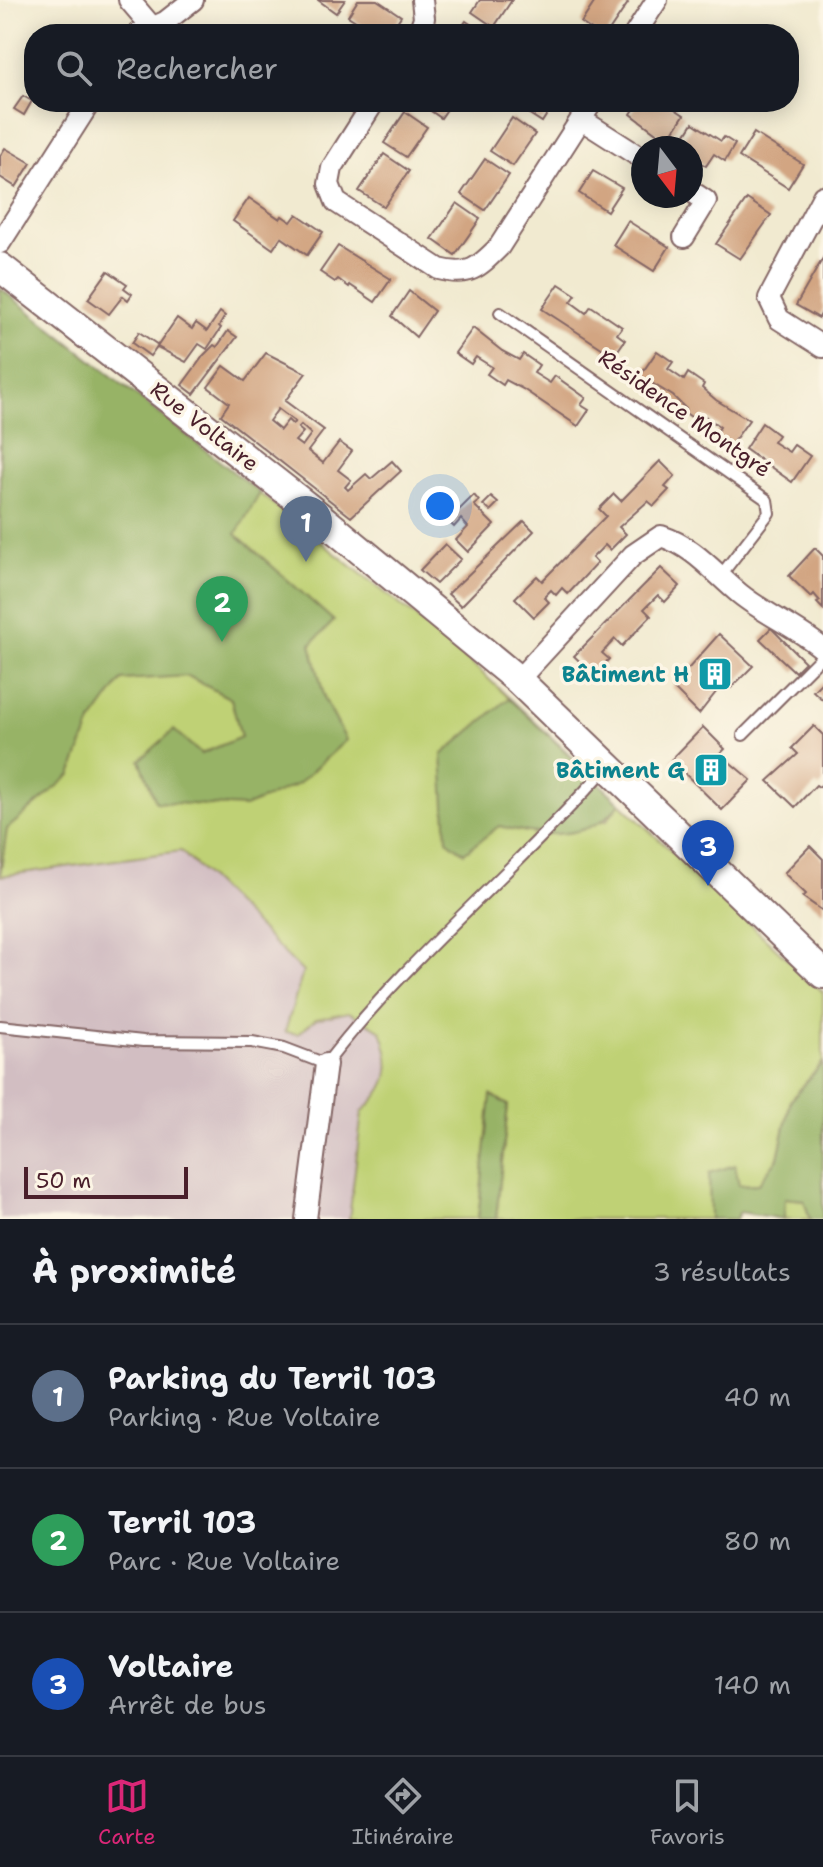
<!DOCTYPE html>
<html lang="fr">
<head>
<meta charset="utf-8">
<style>
	:root { --surface:#171b24; --page:#242831; --text:#f1f3f6; --muted:#9ea1a6; --line:#363941; --accent:#db2777 }
	body { margin:0; font-family:"Shantell Sans",sans-serif; background:var(--page); color:var(--text) }
	.compass { position:absolute; left:631px; top:136px; width:72px; height:72px; border-radius:50%; background:var(--surface); box-shadow:0 4px 20px #0003; rotate:164deg }
	.scale { position:absolute; left:24px; bottom:20px; width:164px; box-sizing:border-box; padding-left:8px; border:4px solid #4a1f2b; border-top:0; font-size:22px; line-height:28px; white-space:nowrap; color:#4a1f2b; -webkit-text-stroke:6px #fcf5e5; paint-order:stroke }
	.you { position:absolute; left:440px; top:506px; width:28px; height:28px; margin:-20px; border:6px solid #fff; border-radius:50%; background:#1a73e8; box-shadow:0 0 0 12px #1a73e833 }
	.badge { display:grid; place-items:center; width:52px; height:52px; border-radius:50%; background:var(--accent); color:#fff; font-size:26px; font-weight:700 }
	.pin { position:absolute; translate:-50% -66px; filter:drop-shadow(0 2px 4px #0008) }
	.pin::after { content:''; position:absolute; top:42px; width:28px; height:24px; background:inherit; clip-path:polygon(0 0,100% 0,50% 100%) }
	.list { margin:0; padding:0; list-style:none }
	h2 { display:flex; justify-content:space-between; align-items:center; height:104px; margin:0; padding:0 32px; font-size:34px }
	h2 small { font-size:26px; font-weight:400; color:var(--muted) }
	.list li { display:grid; grid-template-columns:52px 1fr auto; gap:24px; align-items:center; box-sizing:border-box; height:144px; padding:0 32px; border-top:2px solid var(--line) }
	.list b { display:block; font-size:30px; white-space:nowrap }
	.list p { margin:0; font-size:26px; white-space:nowrap; color:var(--muted) }
	.list em { font-size:26px; font-style:normal; color:var(--muted) }
	.icon { flex:none; width:44px; height:44px; fill:none; stroke:currentColor; stroke-width:2; stroke-linecap:round; stroke-linejoin:round }
	.map { position:relative; flex:none; width:823px; height:1219px; overflow:hidden }
	.search { position:absolute; background:var(--surface); box-shadow:0 4px 20px #0003; left:24px; right:24px; top:24px; height:88px; display:flex; align-items:center; gap:20px; box-sizing:border-box; padding:0 28px; border-radius:32px; color:var(--muted); font-size:30px }
	.sheet { height:536px; background:var(--surface) }
	nav { display:flex; justify-content:space-around; align-items:center; box-sizing:border-box; height:112px; border-top:2px solid var(--line); background:var(--surface); font-size:22px; color:var(--muted) }
	nav a { display:grid; justify-items:center; gap:4px }
	nav .on { color:var(--accent) }
	.map>svg:first-child { display:block }
</style>
</head>
<body>
<div class="map">
<svg width="823" height="1219" viewBox="0 0 823 1219">
	<rect width="100%" height="100%" fill="#fcf5e5"/>
	<filter id="ink" filterUnits="userSpaceOnUse"><feTurbulence type="fractalNoise" baseFrequency=".0125" numOctaves="2"/><feDisplacementMap in="SourceGraphic" scale="16" xChannelSelector="R" yChannelSelector="G"/><feConvolveMatrix kernelMatrix="1 2 1 2 8 2 1 2 1" color-interpolation-filters="sRGB"/></filter>
	<filter id="wash" filterUnits="userSpaceOnUse"><feTurbulence type="fractalNoise" baseFrequency=".006" numOctaves="4" result="noise"/><feDisplacementMap in="SourceGraphic" scale="32" xChannelSelector="R" yChannelSelector="G"/><feGaussianBlur stdDeviation="1.8" result="paint"/><feColorMatrix in="noise" values="0 0 0 0 0 0 0 0 0 0 0 0 0 0 0 0 0 1.4 0 .05"/><feComposite in="paint" operator="in"/></filter>
	<g filter="url(#wash)">
		<rect width="100%" height="100%" fill="#f1ead0"/>
		<path fill="#d2bec2" d="M 181,851 L 304,972 L 483,880 L 478,1219 L 0,1219 L 0,876 Z"/>
		<g fill="#bfd174" stroke="#847850" stroke-width="2">
			<path d="M 0,288 L 412,614 L 478,669 L 592,775 L 534,834 L 607,820 L 620,803 L 823,992 L 823,1062 L 791,1100 L 778,1158 L 758,1184 L 739,1185 L 710,1173 L 710,1219 L 496,1219 L 508,1105 L 492,1095 L 478,1219 L 349,1219 L 362,1112 C 392,1085 394,1066 381,1031 L 349,1012 L 316,1019 L 298,1034 L 285,1032 L 303,972 L 181,851 L 0,876 Z"/>
			<path d="M 785,1198 L 804,1200 L 810,1219 L 784,1219 Z"/>
		</g>
		<g fill="#97b366" stroke="#706948" stroke-width="2">
			<path d="M 0,288 L 260,493 L 236,534 L 334,621 L 311,644 L 325,700 L 346,740 L 298,784 L 245,807 L 156,802 L 140,760 L 174,730 L 201,754 L 241,737 L 231,699 L 188,676 L 122,680 L 91,723 L 71,775 L 7,829 L 0,876 Z"/>
			<path d="M 509,698 L 620,803 C 592,842 541,837 499,826 L 464,853 L 447,840 L 442,755 Z"/>
			<path d="M 823,1062 L 823,1219 L 810,1219 L 804,1200 L 785,1198 L 784,1219 L 739,1212 L 736,1219 L 710,1219 L 709,1173 L 735,1165 L 739,1185 L 758,1184 L 778,1158 L 791,1100 Z"/>
			<path d="M 491,1095 L 508,1105 L 496,1219 L 478,1219 Z"/>
		</g>
		<g id="blocks">
			<g fill="#d2a582" fill-rule="evenodd">
				<path d="M 318,0 L 345,0 L 336,13 Z"/>
				<path d="M 358,0 L 377,0 L 401,16 L 389,34 L 376,34 L 348,16 Z"/>
				<path d="M 480,0 L 512,0 L 494,27 L 472,12 Z"/>
				<path d="M 596,0 L 623,0 L 628,3 L 607,34 L 598,34 L 581,23 Z"/>
				<path d="M 466,21 L 485,34 L 457,34 Z"/>
				<path d="M 23,96 L 32,101 L 24,115 L 14,109 Z"/>
				<path d="M 418,102 L 452,102 L 441,118 Z"/>
				<path d="M 520,102 L 555,102 L 542,122 L 517,106 Z"/>
				<path d="M 639,102 L 664,102 L 684,115 L 667,141 L 631,114 Z"/>
				<path d="M 405,112 L 427,127 L 406,157 L 384,143 Z"/>
				<path d="M 512,118 L 535,134 L 513,166 L 490,151 Z"/>
				<path d="M 693,123 L 721,141 L 724,137 L 735,144 L 725,161 L 714,154 L 706,166 L 691,157 L 691,148 L 677,148 Z"/>
				<path d="M 754,133 L 803,164 L 788,188 L 739,157 Z"/>
				<path d="M 5,148 L 31,163 L 16,187 L 0,177 L 0,156 Z"/>
				<path d="M 384,154 L 409,171 L 384,207 L 359,191 Z"/>
				<path d="M 485,159 L 509,175 L 485,210 L 461,194 Z"/>
				<path d="M 593,171 L 622,188 L 607,211 L 579,193 Z"/>
				<path d="M 249,198 L 280,219 L 282,216 L 291,222 L 297,214 L 323,232 L 307,255 L 281,237 L 273,249 L 233,221 Z"/>
				<path d="M 747,199 L 771,215 L 740,259 L 716,244 Z"/>
				<path d="M 457,203 L 480,219 L 455,255 L 432,239 Z"/>
				<path d="M 628,221 L 669,247 L 654,271 L 613,245 Z"/>
				<path d="M 338,246 L 391,279 L 375,302 L 350,285 L 349,287 L 338,279 L 335,282 L 320,272 Z"/>
				<path d="M 823,258 L 823,310 L 819,318 L 796,305 Z"/>
				<path d="M 108,271 L 127,284 L 124,288 L 132,294 L 128,300 L 123,296 L 109,314 L 88,299 Z"/>
				<path d="M 559,284 L 576,295 L 571,302 L 586,313 L 591,306 L 622,327 L 617,334 L 625,340 L 614,356 L 542,309 Z"/>
				<path d="M 409,291 L 434,311 L 416,337 L 392,316 Z"/>
				<path d="M 220,312 L 225,316 L 219,326 L 221,328 L 207,349 L 199,344 L 186,362 L 157,347 L 177,318 L 192,329 L 196,323 L 207,331 Z"/>
				<path d="M 473,328 L 502,351 L 519,360 L 523,354 L 539,365 L 534,373 L 550,383 L 555,376 L 586,398 L 581,405 L 589,410 L 578,426 L 523,389 L 506,380 L 503,385 L 487,374 L 492,367 L 476,357 L 471,364 L 455,353 Z"/>
				<path d="M 228,331 L 237,337 L 194,394 L 182,385 L 204,355 L 214,345 L 217,347 Z"/>
				<path d="M 139,332 L 158,345 L 150,356 L 132,343 Z"/>
				<path d="M 657,351 L 673,362 L 668,369 L 684,380 L 688,373 L 704,384 L 702,388 L 716,400 L 749,420 L 731,445 L 715,434 L 720,427 L 705,416 L 700,423 L 684,412 L 686,409 L 673,396 L 640,376 Z"/>
				<path d="M 266,353 L 306,373 L 285,401 L 324,430 L 308,451 L 323,463 L 339,442 L 352,451 L 338,470 L 351,480 L 345,487 L 348,490 L 366,474 L 371,479 L 392,461 L 401,471 L 351,517 L 221,415 L 229,403 L 208,387 L 224,366 L 245,381 ZM 278,409 L 295,422 L 292,424 L 288,420 L 280,430 L 269,421 ZM 301,425 L 311,434 L 302,446 L 295,441 L 303,432 L 298,428 Z"/>
				<path d="M 762,423 L 778,435 L 773,442 L 789,452 L 794,445 L 810,456 L 792,482 L 745,449 Z"/>
				<path d="M 660,461 L 675,476 L 665,487 L 669,490 L 654,506 L 648,501 L 619,527 L 626,534 L 610,550 L 605,545 L 592,558 L 597,563 L 568,594 L 562,588 L 556,595 L 551,590 L 544,597 L 549,602 L 534,617 L 515,598 L 537,576 L 542,581 L 606,516 L 599,509 L 614,494 L 621,501 Z"/>
				<path d="M 474,495 L 479,501 L 474,505 L 494,525 L 468,552 L 456,540 L 468,527 L 461,519 L 454,527 L 448,521 Z"/>
				<path d="M 491,497 L 498,503 L 490,511 L 483,505 Z"/>
				<path d="M 524,521 L 534,531 L 461,606 L 448,594 Z"/>
				<path d="M 445,544 L 461,559 L 436,584 L 420,570 Z"/>
				<path d="M 815,548 L 823,556 L 823,609 L 817,603 L 820,601 L 814,594 L 811,597 L 789,576 Z"/>
				<path d="M 661,568 L 680,586 L 665,602 L 658,595 L 644,609 L 651,616 L 622,646 L 615,639 L 602,653 L 609,659 L 594,675 L 574,656 Z"/>
				<path d="M 771,628 L 805,662 L 795,672 L 760,639 Z"/>
				<path d="M 719,634 L 753,666 L 731,688 L 724,682 L 699,714 L 672,687 Z"/>
				<path d="M 823,681 L 823,700 L 813,691 Z"/>
				<path d="M 814,726 L 823,735 L 823,783 L 819,787 L 816,785 L 795,807 L 768,781 L 798,754 L 792,748 Z"/>
				<path d="M 703,727 L 725,749 L 720,754 L 751,780 L 722,810 L 671,760 Z"/>
				<path d="M 810,846 L 823,859 L 823,911 L 803,897 L 806,894 L 784,873 Z"/>
			</g>
		</g>
	</g>
	<g filter="url(#ink)">
		<use href="#blocks" fill-opacity="0" stroke="#846665" stroke-width="2"/>
		<g fill="none" stroke-linecap="round" stroke-linejoin="round">
			<g stroke="#846665" stroke-width="14">
				<g id="lane">
					<path d="M 500,313 L 767,500 L 769,513 L 721,575"/>
					<path d="M 743,735 L 823,655"/>
					<path d="M 0,1026 L 143,1041 L 252,1042 L 284,1048 L 326,1064 C 410,955 516,870 606,768"/>
				</g>
			</g>
			<g stroke="#846665" stroke-width="24">
				<g id="street">
					<path d="M 129,0 L 152,27"/>
					<path d="M 138,34 L 165,22 L 193,0"/>
					<path d="M 418,34 L 424,18 L 422,0"/>
					<path d="M 635,34 L 657,0"/>
					<path d="M 374,102 L 332,168 L 329,184 L 336,202 L 439,269 C 469,277 478,268 499,247 L 592,102"/>
					<path d="M 582,120 L 643,159"/>
					<path d="M 823,196 L 769,298 L 779,319 L 823,347"/>
					<path d="M 684,237 L 706,201 L 691,191"/>
					<path d="M 0,243 L 90,102"/>
					<path d="M 518,680 L 633,555 L 661,536 C 695,547 713,572 740,594 C 766,615 797,627 823,649"/>
					<path d="M 306,1219 L 326,1064"/>
				</g>
			</g>
			<g stroke="#846665" stroke-width="32">
				<path id="secondary" d="M 0,267 L 319,516 L 518,680 L 823,974"/>
			</g>
			<use href="#lane" stroke="#fff" stroke-width="10"/>
			<use href="#street" stroke="#fff" stroke-width="20"/>
			<use href="#secondary" stroke="#fff" stroke-width="28"/>
		</g>
	</g>
	<defs>
		<g id="building-square" transform="scale(1.8)"><rect x="-9" y="-9" width="18" height="18" rx="4" fill="#0f9aa8" stroke="#fcf5e5"/><path d="M-4-6H4V6H1V3H-1V6H-4ZM-2.5-4.3h1.7v1.8h-1.7ZM.8-4.3h1.7v1.8H.8ZM-2.5-1h1.7V.8h-1.7ZM.8-1h1.7V.8H.8Z" fill="#fff"/></g>
	</defs>
	<g fill-rule="evenodd">
		<use href="#building-square" x="715" y="674"/>
		<use href="#building-square" x="711" y="770"/>
	</g>
	<g text-anchor="middle" stroke-width="7" stroke-linejoin="round" paint-order="stroke">
		<g font-size="22" fill="#4a1f2b" stroke="#fcf5e5">
			<text transform="translate(685 413) rotate(35)" y="8">Résidence Montgré</text>
			<text transform="translate(205 426) rotate(38)" y="8">Rue Voltaire</text>
		</g>
		<g font-size="22" font-weight="bold" fill="#0d838f" stroke="#fcf5e5" text-anchor="end">
			<text x="689" y="682">Bâtiment H</text>
			<text x="685" y="778">Bâtiment G</text>
		</g>
	</g>
</svg>
<svg class="compass" viewBox="-18 -18 36 36"><path d="M0-13l5 13h-10z" fill="#e53935"/><path d="M0 13l5-13h-10z" fill="#9ea1a6"/></svg>
<div class="scale">50 m</div>
<div class="you"></div>
<div class="pin badge" style="left:306px;top:562px;background:#5c6f8a">1</div>
<div class="pin badge" style="left:222px;top:642px;background:#2e9e5b">2</div>
<div class="pin badge" style="left:708px;top:886px;background:#1a4fb4">3</div>
<div class="search"><svg class="icon" aria-label="search" viewBox="0 0 24 24"><circle cx="10" cy="10" r="6"/><path d="M15 15l6 6"/></svg>Rechercher</div>
</div>
<section class="sheet">
<h2>À proximité<small>3 résultats</small></h2>
<ul class="list">
<li><span class="badge" style="background:#5c6f8a">1</span><div><b>Parking du Terril 103</b><p>Parking · Rue Voltaire</p></div><em>40 m</em></li>
<li><span class="badge" style="background:#2e9e5b">2</span><div><b>Terril 103</b><p>Parc · Rue Voltaire</p></div><em>80 m</em></li>
<li><span class="badge" style="background:#1a4fb4">3</span><div><b>Voltaire</b><p>Arrêt de bus</p></div><em>140 m</em></li>
</ul>
</section>
<nav>
<a class="on"><svg class="icon" aria-label="map" viewBox="0 0 24 24"><path d="M3 6l6-2 6 2 6-2v14l-6 2-6-2-6 2zM9 4v14M15 6v14"/></svg>Carte</a>
<a><svg class="icon" aria-label="directions" viewBox="0 0 24 24"><path d="M12 3l9 9-9 9-9-9zM9 14v-3h6M13 9l2 2-2 2"/></svg>Itinéraire</a>
<a><svg class="icon" aria-label="saved" viewBox="0 0 24 24"><path d="M7 4h10v16l-5-4-5 4z"/></svg>Favoris</a>
</nav>
</body>
</html>
